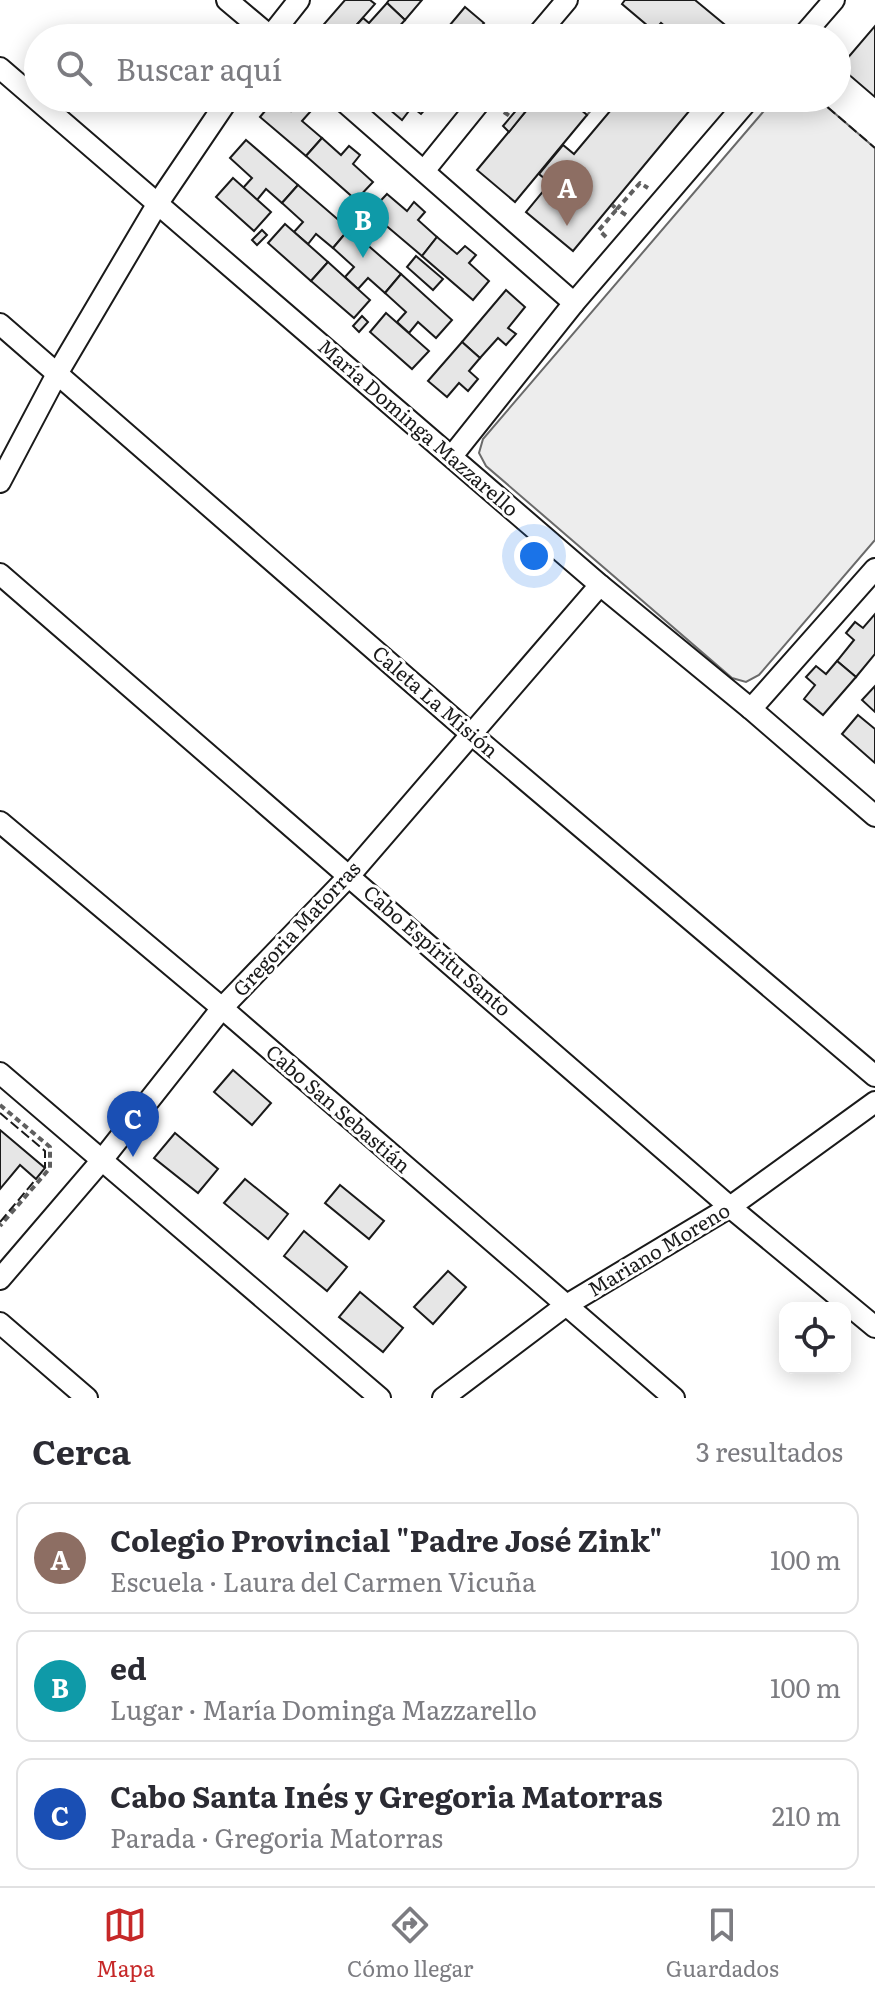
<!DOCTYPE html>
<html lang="es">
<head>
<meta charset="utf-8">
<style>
	:root { --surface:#fff; --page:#f2f2f3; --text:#2b2b33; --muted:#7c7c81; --line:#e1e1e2; --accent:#c62828 }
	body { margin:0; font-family:Literata,serif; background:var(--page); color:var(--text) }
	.controls { position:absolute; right:24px; bottom:24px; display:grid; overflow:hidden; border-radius:16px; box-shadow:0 4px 20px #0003 }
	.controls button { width:72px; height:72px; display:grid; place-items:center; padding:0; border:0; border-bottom:2px solid var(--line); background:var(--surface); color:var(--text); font:40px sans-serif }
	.you { position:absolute; left:534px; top:556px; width:28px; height:28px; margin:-20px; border:6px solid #fff; border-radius:50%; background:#1a73e8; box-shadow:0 0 0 12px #1a73e833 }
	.badge { display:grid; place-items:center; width:52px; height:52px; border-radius:50%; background:var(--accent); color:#fff; font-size:26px; font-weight:700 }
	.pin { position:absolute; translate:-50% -66px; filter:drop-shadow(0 2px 4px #0008) }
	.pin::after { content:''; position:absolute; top:42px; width:28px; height:24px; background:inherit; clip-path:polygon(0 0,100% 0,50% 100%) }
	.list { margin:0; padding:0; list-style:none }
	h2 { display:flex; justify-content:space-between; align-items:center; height:104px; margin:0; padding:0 32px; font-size:34px }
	h2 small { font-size:26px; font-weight:400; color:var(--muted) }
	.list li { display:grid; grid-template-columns:52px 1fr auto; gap:24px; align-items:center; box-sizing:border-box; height:112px; margin:0 16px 16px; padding:0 16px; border:2px solid var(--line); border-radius:16px }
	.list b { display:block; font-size:30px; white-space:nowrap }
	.list p { margin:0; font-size:26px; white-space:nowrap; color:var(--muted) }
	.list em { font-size:26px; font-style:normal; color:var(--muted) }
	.icon { flex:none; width:44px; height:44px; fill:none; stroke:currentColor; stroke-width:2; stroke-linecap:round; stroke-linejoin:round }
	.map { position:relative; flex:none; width:875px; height:1398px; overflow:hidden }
	.search { position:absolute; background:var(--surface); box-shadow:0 4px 20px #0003; left:24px; right:24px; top:24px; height:88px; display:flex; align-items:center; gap:20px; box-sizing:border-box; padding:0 28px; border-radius:44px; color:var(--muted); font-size:30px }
	.sheet { height:488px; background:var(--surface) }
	nav { display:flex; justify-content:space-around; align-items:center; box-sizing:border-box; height:112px; border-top:2px solid var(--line); background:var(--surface); font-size:22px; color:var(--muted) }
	nav a { display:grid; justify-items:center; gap:4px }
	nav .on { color:var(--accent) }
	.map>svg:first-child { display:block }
</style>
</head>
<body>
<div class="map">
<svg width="875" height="1398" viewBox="0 0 875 1398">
	<rect width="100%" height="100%" fill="#fff"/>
	<g fill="#ededed" stroke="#6a6a6a" stroke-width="2">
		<path d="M 567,98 L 602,98 L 587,115 Z"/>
		<path d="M 775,98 L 817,98 L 875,148 L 875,540 L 759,675 L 746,682 L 732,678 L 486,466 L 479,453 L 483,439 Z"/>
	</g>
	<g fill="#e6e6e6" stroke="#1a1a1a" stroke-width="2">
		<path d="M 345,0 L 370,0 L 375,4 L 345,38 L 327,38 L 318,31 Z"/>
		<path d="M 389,0 L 422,0 L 405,20 L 387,3 Z"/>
		<path d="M 625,0 L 695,0 L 741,38 L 670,38 L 674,34 L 661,23 L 654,31 L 622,4 Z"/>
		<path d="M 387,3 L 405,20 L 389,38 L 356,38 L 359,35 L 353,29 L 363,18 L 369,23 Z"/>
		<path d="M 465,7 L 484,23 L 471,38 L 439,38 Z"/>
		<path d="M 875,26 L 875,97 L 840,67 Z"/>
		<path d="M 276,98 L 291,111 L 299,102 L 310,112 L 302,121 L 322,138 L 306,156 L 260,117 Z"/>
		<path d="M 388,98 L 425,98 L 431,103 L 421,114 L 412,107 L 402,120 L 383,104 Z"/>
		<path d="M 537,98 L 567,98 L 587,115 L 515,202 L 477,170 Z"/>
		<path d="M 621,98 L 700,98 L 573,251 L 526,212 L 550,183 L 539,174 L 563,145 L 574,154 Z"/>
		<path d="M 519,107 L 525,112 L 509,132 L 503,126 Z"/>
		<path d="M 322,138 L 341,155 L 349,146 L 360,155 L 353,164 L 373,182 L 356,200 L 306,156 Z"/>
		<path d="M 246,140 L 298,185 L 282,203 L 266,189 L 257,200 L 243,188 L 252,178 L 230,158 Z"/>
		<path d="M 233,178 L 271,212 L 254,231 L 216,197 Z"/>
		<path d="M 298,185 L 349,229 L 333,248 L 316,234 L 308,244 L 294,232 L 303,222 L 282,203 Z"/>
		<path d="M 387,194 L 407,211 L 414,202 L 425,212 L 418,220 L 437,237 L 422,256 L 370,212 Z"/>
		<path d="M 285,224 L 328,262 L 311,281 L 268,243 Z"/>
		<path d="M 349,229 L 401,274 L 385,293 L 368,278 L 358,289 L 345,277 L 354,267 L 333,248 Z"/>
		<path d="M 262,230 L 267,235 L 257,245 L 252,240 Z"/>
		<path d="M 437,237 L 457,254 L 465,246 L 476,255 L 469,263 L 489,281 L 473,300 L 422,256 Z"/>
		<path d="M 416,256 L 443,279 L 433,290 L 407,267 Z"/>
		<path d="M 328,262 L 370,300 L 354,318 L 311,281 Z"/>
		<path d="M 401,274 L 452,320 L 436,338 L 418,322 L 409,333 L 397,322 L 406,312 L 385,293 Z"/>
		<path d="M 506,290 L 525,307 L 508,328 L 516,334 L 506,345 L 498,338 L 480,358 L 462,342 Z"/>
		<path d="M 386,313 L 429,351 L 412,369 L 370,332 Z"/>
		<path d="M 362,316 L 368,322 L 359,332 L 353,326 Z"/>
		<path d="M 462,342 L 480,358 L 469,371 L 478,379 L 468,391 L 459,383 L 447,397 L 428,381 Z"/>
		<path d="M 875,614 L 875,654 L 856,677 L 837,661 L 854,640 L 846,633 L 855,622 L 863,628 Z"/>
		<path d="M 837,661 L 856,677 L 823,715 L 804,699 L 815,685 L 806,677 L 816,666 L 826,674 Z"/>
		<path d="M 875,686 L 875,712 L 862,700 Z"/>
		<path d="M 858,715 L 875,729 L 875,763 L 842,734 Z"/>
		<path d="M 233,1070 L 271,1103 L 252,1125 L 214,1092 Z"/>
		<path d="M 0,1130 L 45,1168 L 36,1179 L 20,1165 L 0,1189 Z"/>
		<path d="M 175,1133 L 218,1169 L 198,1193 L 154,1158 Z"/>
		<path d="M 245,1179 L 288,1214 L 268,1239 L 224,1203 Z"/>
		<path d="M 340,1185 L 384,1221 L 369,1239 L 325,1203 Z"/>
		<path d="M 304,1231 L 347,1267 L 327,1291 L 284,1256 Z"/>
		<path d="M 448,1271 L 466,1287 L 433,1324 L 414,1307 Z"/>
		<path d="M 360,1292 L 403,1328 L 383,1352 L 339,1317 Z"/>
	</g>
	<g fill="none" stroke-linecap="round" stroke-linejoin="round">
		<g stroke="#1a1a1a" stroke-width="24">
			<g id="minor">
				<path d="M 227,0 L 272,38"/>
				<path d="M 269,38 L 299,0"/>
				<path d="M 535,38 L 567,0"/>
				<path d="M 801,38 L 834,0"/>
				<path d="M 0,68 L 600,585 L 751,709 L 875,816"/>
				<path d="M 340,98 L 574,303"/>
				<path d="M 424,171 L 483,98"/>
				<path d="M 0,324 L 470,733 L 875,1076"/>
				<path d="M 452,456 L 574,303 L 750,98"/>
				<path d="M 0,482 L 57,374 L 158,203 L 229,98"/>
				<path d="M 0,574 L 730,1207 L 875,1327"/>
				<path d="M 751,709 L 875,569"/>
				<path d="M 0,822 L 222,1008 L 674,1398"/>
				<path d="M 0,1073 L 380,1398"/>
				<path d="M 0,1279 L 102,1160 L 222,1008 L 350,875 L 600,585"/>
				<path d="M 0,1323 L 87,1398"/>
				<path d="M 443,1398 L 565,1306 L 730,1207 L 875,1102"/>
			</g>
		</g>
		<g stroke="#5f5f5f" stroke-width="4" stroke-dasharray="6 4" stroke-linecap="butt">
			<path d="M 504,112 L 511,117"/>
			<path d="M 626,215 L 617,209 L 640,183 L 648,188"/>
			<path d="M 606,237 L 599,230 L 617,209 L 612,205"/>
			<path d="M 0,1105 L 50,1147 L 50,1168 L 0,1226"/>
		</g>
		<use href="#minor" stroke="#fff" stroke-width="20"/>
		<g stroke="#1a1a1a" stroke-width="2" stroke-dasharray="10 4" stroke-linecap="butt">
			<path d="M 817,98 L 875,148"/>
			<path d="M 0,1113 L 45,1151 L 45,1168"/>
			<path d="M 0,1222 L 36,1179"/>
		</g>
	</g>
	<g text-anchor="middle" stroke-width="6" stroke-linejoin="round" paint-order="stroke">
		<g font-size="20" fill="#1a1a1a" stroke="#fff">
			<text transform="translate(418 428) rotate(41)" y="7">María Dominga Mazzarello</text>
			<text transform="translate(435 702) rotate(41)" y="7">Caleta La Misión</text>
			<text transform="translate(297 929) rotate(-47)" y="7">Gregoria Matorras</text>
			<text transform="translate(437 951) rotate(41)" y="7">Cabo Espíritu Santo</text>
			<text transform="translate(338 1109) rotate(41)" y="7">Cabo San Sebastián</text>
			<text transform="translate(659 1250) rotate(-31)" y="7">Mariano Moreno</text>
		</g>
	</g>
</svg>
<div class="controls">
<button><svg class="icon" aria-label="locate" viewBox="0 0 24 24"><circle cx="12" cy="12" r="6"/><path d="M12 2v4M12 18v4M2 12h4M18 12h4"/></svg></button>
</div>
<div class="you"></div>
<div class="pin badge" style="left:567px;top:226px;background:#8d6e63">A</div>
<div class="pin badge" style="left:363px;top:258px;background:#0f9aa8">B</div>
<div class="pin badge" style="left:133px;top:1157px;background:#1a4fb4">C</div>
<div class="search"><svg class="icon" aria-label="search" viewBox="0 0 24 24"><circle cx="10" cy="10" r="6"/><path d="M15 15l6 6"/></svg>Buscar aquí</div>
</div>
<section class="sheet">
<h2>Cerca<small>3 resultados</small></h2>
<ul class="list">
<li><span class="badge" style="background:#8d6e63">A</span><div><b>Colegio Provincial &quot;Padre José Zink&quot;</b><p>Escuela · Laura del Carmen Vicuña</p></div><em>100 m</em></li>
<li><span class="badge" style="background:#0f9aa8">B</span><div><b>ed</b><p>Lugar · María Dominga Mazzarello</p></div><em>100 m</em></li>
<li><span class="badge" style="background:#1a4fb4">C</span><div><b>Cabo Santa Inés y Gregoria Matorras</b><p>Parada · Gregoria Matorras</p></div><em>210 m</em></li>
</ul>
</section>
<nav>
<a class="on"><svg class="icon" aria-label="map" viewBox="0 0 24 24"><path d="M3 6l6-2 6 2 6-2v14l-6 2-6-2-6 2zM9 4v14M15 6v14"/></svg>Mapa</a>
<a><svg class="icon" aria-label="directions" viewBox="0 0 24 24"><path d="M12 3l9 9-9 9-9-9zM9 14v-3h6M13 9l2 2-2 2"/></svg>Cómo llegar</a>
<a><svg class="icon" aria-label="saved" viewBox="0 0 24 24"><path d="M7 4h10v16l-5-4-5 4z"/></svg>Guardados</a>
</nav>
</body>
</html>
